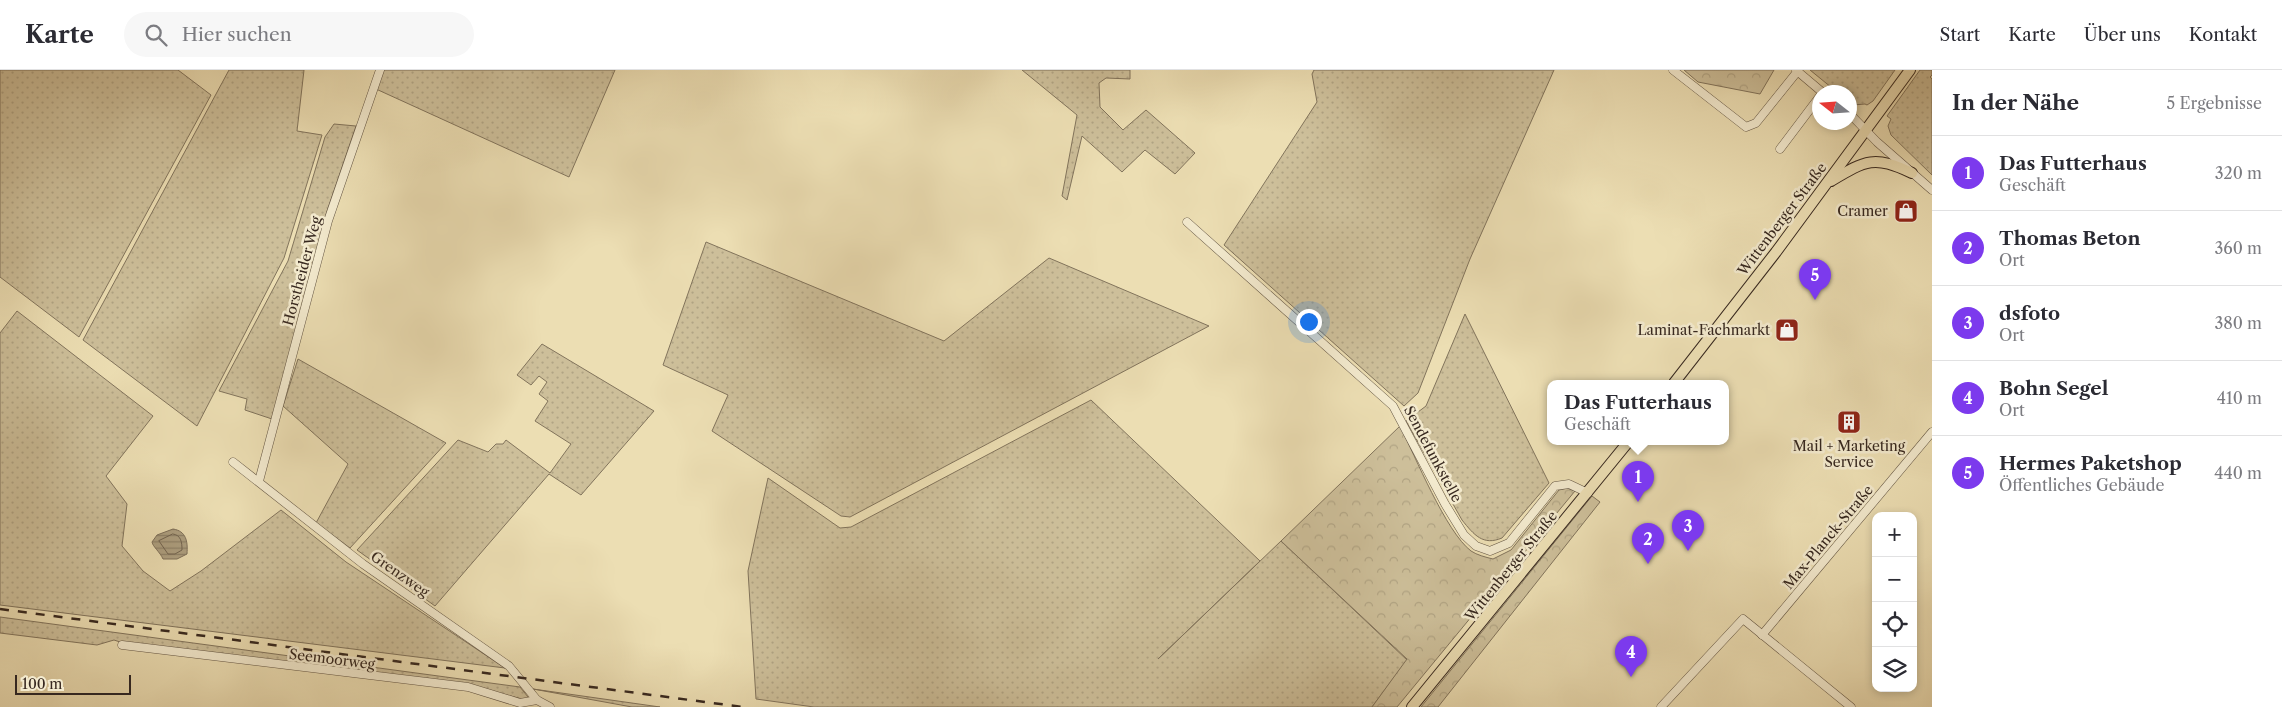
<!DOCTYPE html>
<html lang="de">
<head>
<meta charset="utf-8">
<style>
	:root { --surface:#fff; --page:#f7f7f7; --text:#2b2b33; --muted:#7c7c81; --line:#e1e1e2; --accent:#7c3aed }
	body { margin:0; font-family:"Libre Caslon Text",serif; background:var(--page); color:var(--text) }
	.controls { position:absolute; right:15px; bottom:15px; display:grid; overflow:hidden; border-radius:10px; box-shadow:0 2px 8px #0003 }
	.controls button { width:45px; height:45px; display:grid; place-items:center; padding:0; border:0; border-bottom:1px solid var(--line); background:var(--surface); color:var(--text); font:25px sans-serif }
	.compass { position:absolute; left:1812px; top:15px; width:45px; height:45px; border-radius:50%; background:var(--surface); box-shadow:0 2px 8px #0003; rotate:287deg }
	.scale { position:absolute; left:15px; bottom:12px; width:116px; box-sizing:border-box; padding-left:5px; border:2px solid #37281f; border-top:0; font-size:14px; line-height:18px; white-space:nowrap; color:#37281f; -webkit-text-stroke:4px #f3eace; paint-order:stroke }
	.you { position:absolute; left:1308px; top:251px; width:18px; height:18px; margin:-12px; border:4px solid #fff; border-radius:50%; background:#1a73e8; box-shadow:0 0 0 8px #1a73e833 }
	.badge { display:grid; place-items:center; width:32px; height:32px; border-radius:50%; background:var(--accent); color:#fff; font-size:16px; font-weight:700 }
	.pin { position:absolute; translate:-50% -41px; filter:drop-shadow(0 1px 2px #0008) }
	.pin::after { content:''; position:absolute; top:26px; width:18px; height:15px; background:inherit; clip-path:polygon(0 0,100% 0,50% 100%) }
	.popup { position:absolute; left:1547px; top:310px; width:182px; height:65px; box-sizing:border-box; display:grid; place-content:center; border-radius:10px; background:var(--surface); filter:drop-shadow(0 1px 4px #0005); font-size:16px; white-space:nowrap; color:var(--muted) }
	.popup b { font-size:19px; color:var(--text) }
	.popup::after { content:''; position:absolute; left:50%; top:100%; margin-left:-10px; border:10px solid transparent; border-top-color:var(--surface) }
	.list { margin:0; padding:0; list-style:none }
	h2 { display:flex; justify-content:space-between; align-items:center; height:65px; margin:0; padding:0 20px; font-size:21px }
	h2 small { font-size:16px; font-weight:400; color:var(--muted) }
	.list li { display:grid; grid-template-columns:32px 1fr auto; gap:15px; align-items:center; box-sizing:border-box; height:75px; padding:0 20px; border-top:1px solid var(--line) }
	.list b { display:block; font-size:19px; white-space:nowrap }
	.list p { margin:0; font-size:16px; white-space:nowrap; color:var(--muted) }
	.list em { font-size:16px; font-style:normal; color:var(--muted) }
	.icon { flex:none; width:28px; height:28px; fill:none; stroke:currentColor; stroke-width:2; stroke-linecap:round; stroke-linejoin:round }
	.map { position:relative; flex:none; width:1932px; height:637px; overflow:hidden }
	header { display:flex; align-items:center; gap:30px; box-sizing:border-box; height:70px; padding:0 25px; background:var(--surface); border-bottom:1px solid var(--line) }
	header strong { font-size:24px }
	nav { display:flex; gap:28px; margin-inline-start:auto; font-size:18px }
	.search { width:350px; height:45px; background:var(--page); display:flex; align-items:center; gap:12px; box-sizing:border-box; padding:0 18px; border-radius:28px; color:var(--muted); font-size:19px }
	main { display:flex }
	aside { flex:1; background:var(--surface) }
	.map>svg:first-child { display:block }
</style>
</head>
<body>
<header>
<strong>Karte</strong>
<div class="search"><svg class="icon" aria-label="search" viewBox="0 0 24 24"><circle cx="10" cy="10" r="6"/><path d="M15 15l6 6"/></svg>Hier suchen</div>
<nav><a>Start</a><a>Karte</a><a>Über uns</a><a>Kontakt</a></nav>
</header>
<main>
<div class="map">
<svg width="1932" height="637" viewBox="0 0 1932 637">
	<defs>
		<pattern id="grass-dots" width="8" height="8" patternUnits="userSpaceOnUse" patternTransform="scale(1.25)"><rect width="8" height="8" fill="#cdbf9a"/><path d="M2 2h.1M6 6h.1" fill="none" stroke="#b1a484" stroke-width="1.8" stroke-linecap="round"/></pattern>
		<pattern id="forest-crowns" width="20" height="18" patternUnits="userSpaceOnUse" patternTransform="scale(1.25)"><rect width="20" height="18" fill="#cdbf9a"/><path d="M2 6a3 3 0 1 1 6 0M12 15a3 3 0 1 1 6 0" fill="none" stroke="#b1a484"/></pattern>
		<pattern id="water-rules" width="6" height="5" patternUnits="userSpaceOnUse" patternTransform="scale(1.25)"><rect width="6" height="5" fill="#aea081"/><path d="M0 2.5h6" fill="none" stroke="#8e8269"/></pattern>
	</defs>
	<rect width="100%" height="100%" fill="#ecdeb3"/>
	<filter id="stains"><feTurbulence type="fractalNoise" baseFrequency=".004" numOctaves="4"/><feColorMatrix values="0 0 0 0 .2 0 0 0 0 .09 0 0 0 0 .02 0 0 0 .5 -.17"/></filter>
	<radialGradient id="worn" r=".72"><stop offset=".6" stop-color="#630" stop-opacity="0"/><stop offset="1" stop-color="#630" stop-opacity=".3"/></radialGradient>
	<g fill="url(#grass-dots)" stroke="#82745c">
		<path d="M 0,0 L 178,0 L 211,25 L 79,267 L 0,207 Z"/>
		<path d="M 229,0 L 304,0 L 297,61 L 322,65 L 284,188 L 197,356 L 83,270 Z"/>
		<path d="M 381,0 L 615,0 L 569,107 L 376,19 Z"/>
		<path d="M 1022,0 L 1130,0 L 1130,9 L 1106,8 L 1099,13 L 1100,37 L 1123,60 L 1146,40 L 1195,83 L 1175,104 L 1145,80 L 1122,102 L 1082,66 L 1067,130 L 1062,126 L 1077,45 Z"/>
		<path d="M 1314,0 L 1554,0 L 1470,189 L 1418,323 L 1404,336 L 1224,175 L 1317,32 L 1312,4 Z"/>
		<path d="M 1810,0 L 1895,0 L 1873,31 L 1867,35 L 1865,34 L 1853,35 L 1850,32 L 1850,22 L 1837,22 Z"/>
		<path d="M 1920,0 L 1932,0 L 1932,5 L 1930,7 L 1932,9 L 1932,105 L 1891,65 L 1888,56 L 1891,49 L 1887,46 Z"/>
		<path d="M 334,54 L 356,56 L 327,141 L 272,349 L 245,340 L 247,329 L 219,321 L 288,191 L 325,67 Z"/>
		<path d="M 706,172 L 944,271 L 1049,188 L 1209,256 L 850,447 L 841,446 L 712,361 L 728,325 L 663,295 Z"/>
		<path d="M 17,241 L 153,346 L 106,406 L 127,434 L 122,476 L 143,501 L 170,521 L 201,501 L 281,440 L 346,492 L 505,598 L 0,535 L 0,263 Z"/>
		<path d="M 1465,244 L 1549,413 L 1502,468 C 1483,476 1474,465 1462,450 L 1406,351 L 1426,336 Z"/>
		<path d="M 542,274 L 654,341 L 581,425 L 549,404 L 435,536 L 357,480 L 458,370 L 488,382 L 496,374 L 503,374 L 506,370 L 550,403 L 571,374 L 535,351 L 548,331 L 539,324 L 547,312 L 539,306 L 531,315 L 517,305 Z"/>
		<path d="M 298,289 L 446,373 L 350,478 L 316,453 L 348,394 L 283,336 Z"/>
		<path d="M 1091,330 L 1260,491 L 1158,589 L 1281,471 L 1407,590 L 1372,637 L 814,637 L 756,629 L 748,501 L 768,408 L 840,458 L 851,457 Z"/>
		<path d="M 0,547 L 520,617 L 528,627 L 526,630 L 468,615 L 123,573 L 114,570 L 97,575 L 0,563 Z"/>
		<path d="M 533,619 L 660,637 L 632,637 Z"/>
	</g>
	<g fill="url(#forest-crowns)" stroke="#82745c">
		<path d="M 1684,0 L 1774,0 L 1760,24 L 1698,12 Z"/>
		<path d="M 1400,356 C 1415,386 1446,462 1471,481 C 1477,485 1485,487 1493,489 L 1511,480 L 1559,420 L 1567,418 L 1575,421 L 1397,637 L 1372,637 L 1407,589 L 1281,471 Z"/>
		<path d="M 1592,426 L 1600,432 L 1438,637 L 1421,637 Z"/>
	</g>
	<path fill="url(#water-rules)" stroke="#7e705a" d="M 173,459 C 186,461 188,471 187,484 L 177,489 L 163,489 C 160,482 153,477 152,472 L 157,465 Z"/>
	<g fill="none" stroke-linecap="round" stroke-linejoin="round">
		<path stroke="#726450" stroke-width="1" d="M 173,464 C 181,465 182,472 182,480 L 175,484 L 168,484 L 159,471 Z"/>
		<g stroke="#645644" stroke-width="9">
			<g id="minor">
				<path d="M 1673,0 L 1746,57 L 1756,53 L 1797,2"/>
				<path d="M 1796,0 L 1822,22"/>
				<path d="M 1850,44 L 1877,72 L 1932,120"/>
				<path d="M 1780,79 L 1820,26"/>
				<path d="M 1187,152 L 1393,336 L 1445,434 L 1464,465 L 1476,476 L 1490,481 L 1509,473 L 1555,416 L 1569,414 L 1588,423"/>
				<path d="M 233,392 L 363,494 L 509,596 L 537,630 L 550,637"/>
				<path d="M 259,411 L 328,151 L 380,0"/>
				<path d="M 1762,565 L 1932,362"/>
				<path d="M 122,575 L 468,617 L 520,633 L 537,630"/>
				<path d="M 1661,637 L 1743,549 L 1851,637"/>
			</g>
		</g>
		<g stroke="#37281f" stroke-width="12">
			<g id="major">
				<path d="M 1831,111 C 1866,90 1874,85 1912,103"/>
				<path d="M 1674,313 L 1776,182 L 1910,0"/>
				<path d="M 1412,637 L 1629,371"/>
			</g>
		</g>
		<use href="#minor" stroke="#f3eace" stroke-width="8"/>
		<use href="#major" stroke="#ecdeb3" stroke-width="10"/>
		<path stroke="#37281f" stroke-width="2.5" stroke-dasharray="9 9" stroke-linecap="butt" d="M 0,539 L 743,637"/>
	</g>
	<defs>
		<g id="shop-square" transform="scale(1.25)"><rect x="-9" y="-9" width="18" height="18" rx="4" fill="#8f2418" stroke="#f3eace"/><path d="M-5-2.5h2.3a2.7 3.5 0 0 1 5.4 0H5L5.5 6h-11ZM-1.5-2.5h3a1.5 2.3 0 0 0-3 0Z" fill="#fff"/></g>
		<g id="building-square" transform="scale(1.25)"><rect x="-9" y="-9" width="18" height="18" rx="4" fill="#8f2418" stroke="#f3eace"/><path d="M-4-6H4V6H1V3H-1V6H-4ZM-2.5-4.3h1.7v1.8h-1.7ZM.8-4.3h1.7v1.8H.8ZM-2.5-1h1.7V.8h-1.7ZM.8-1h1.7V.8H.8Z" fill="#fff"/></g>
	</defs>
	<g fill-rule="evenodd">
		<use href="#shop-square" x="1906" y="141"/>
		<use href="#shop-square" x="1787" y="260"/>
		<use href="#building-square" x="1849" y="352"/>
	</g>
	<g text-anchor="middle" stroke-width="5" stroke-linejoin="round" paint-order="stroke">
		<g font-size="14" fill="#37281f" stroke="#f3eace" text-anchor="end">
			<text x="1888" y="146">Cramer</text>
			<text x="1770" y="265">Laminat-Fachmarkt</text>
			<text x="1849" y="381" text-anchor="middle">Mail + Marketing<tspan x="1849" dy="16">Service</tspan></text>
		</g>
		<g font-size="14" fill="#37281f" stroke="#f3eace">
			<text transform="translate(1782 149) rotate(-53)" y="5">Wittenberger Straße</text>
			<text transform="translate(302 201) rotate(-75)" y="5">Horstheider Weg</text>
			<text transform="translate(1433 384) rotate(62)" y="5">Sendefunkstelle</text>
			<text transform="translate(1828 467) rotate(-50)" y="5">Max-Planck-Straße</text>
			<text transform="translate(1511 496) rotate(-51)" y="5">Wittenberger Straße</text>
			<text transform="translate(400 504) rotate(35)" y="5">Grenzweg</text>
			<text transform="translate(332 589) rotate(7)" y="5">Seemoorweg</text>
		</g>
	</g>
	<rect width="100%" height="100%" filter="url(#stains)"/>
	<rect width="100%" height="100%" fill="url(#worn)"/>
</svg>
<div class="controls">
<button>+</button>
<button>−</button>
<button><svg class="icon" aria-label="locate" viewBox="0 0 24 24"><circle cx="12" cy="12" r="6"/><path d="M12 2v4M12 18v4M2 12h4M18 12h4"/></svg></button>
<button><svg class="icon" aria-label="layers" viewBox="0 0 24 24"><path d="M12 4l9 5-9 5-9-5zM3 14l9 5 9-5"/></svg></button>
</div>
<svg class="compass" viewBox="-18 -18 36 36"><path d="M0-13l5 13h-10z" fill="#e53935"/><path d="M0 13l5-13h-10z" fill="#7c7c81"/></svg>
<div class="scale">100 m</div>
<div class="you"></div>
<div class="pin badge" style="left:1638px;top:432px">1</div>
<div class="popup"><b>Das Futterhaus</b>Geschäft</div>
<div class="pin badge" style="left:1648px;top:494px">2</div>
<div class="pin badge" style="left:1688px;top:481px">3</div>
<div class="pin badge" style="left:1631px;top:607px">4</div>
<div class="pin badge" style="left:1815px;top:230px">5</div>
</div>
<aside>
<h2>In der Nähe<small>5 Ergebnisse</small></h2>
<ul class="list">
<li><span class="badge">1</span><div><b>Das Futterhaus</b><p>Geschäft</p></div><em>320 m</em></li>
<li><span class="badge">2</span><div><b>Thomas Beton</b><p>Ort</p></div><em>360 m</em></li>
<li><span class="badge">3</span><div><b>dsfoto</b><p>Ort</p></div><em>380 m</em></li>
<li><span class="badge">4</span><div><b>Bohn Segel</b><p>Ort</p></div><em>410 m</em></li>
<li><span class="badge">5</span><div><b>Hermes Paketshop</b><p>Öffentliches Gebäude</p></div><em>440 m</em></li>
</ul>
</aside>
</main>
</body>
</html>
